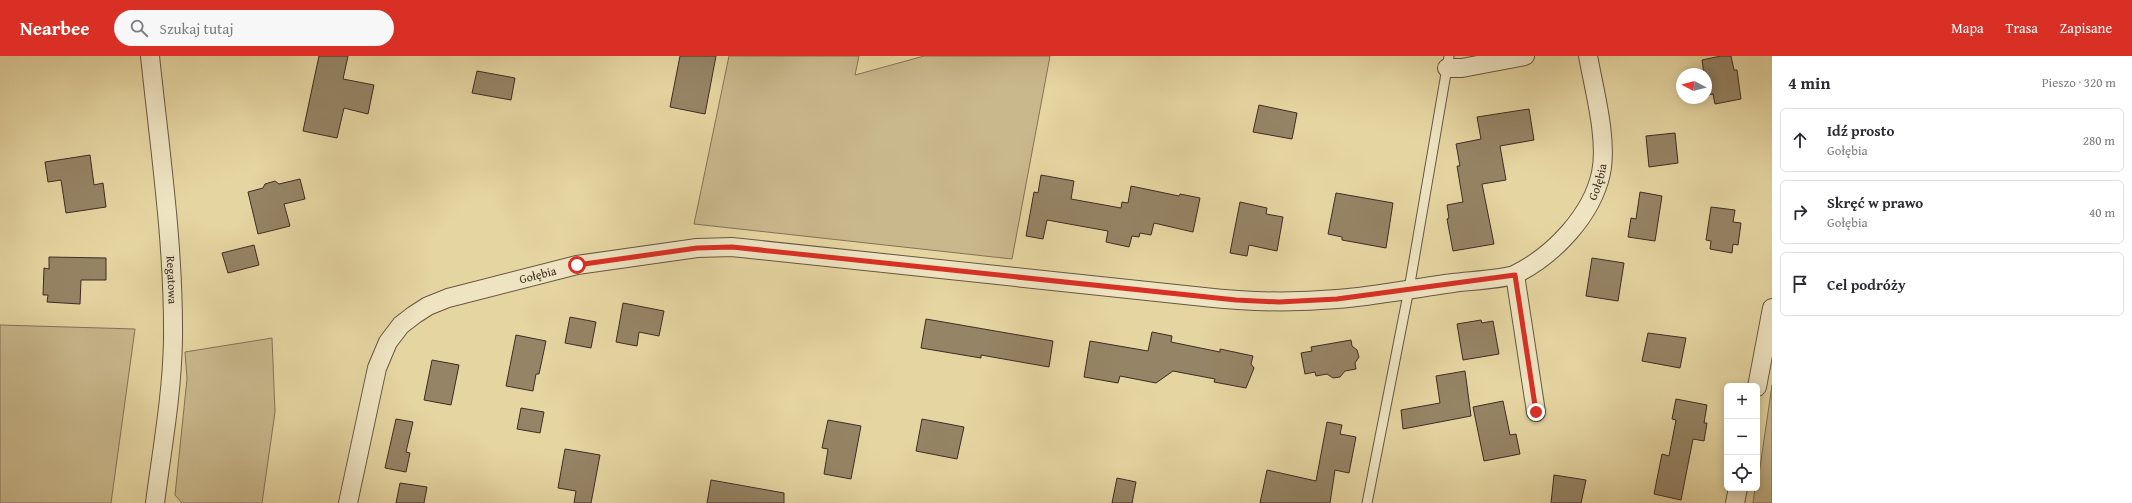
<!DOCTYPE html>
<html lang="pl">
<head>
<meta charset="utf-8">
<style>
	:root { --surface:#fff; --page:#f7f7f7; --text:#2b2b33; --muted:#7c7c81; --line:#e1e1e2; --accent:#d93025 }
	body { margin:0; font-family:"Gentium Book Plus",serif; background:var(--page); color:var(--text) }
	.controls { position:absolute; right:12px; bottom:12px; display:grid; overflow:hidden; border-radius:6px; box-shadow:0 2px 10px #0003 }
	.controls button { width:36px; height:36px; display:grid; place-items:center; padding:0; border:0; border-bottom:1px solid var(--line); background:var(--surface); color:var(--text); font:20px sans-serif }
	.compass { position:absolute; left:1676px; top:12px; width:36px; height:36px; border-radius:50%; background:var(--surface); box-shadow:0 2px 10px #0003; rotate:277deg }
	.stop { position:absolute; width:12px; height:12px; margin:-9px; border:3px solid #d93025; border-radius:50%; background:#fff }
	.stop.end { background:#d93025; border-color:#fff; box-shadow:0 1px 4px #0008 }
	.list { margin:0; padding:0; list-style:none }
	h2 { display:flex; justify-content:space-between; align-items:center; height:52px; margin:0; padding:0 16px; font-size:17px }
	h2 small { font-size:13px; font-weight:400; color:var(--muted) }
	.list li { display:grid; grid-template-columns:26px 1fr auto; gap:12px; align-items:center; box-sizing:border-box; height:64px; margin:0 8px 8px; padding:0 8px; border:1px solid var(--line); border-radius:6px }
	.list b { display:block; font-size:15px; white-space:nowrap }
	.list p { margin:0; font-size:13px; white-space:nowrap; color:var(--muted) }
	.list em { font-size:13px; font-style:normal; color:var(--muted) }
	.icon { flex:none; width:22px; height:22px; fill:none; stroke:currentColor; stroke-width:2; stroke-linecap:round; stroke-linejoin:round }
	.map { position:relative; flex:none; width:1772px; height:447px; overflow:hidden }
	header { display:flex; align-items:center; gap:24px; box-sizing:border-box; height:56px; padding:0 20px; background:var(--accent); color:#fff }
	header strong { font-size:19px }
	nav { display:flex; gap:22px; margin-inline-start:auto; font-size:14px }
	.search { width:280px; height:36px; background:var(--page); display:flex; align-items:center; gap:10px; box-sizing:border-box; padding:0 14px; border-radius:22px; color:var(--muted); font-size:15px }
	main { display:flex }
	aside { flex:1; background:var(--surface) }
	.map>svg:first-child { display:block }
</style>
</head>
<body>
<header>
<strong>Nearbee</strong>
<div class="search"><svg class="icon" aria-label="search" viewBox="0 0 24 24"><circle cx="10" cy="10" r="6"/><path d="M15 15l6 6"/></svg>Szukaj tutaj</div>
<nav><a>Mapa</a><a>Trasa</a><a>Zapisane</a></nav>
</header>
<main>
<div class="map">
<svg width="1772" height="447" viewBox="0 0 1772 447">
	<rect width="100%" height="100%" fill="#e5d5a1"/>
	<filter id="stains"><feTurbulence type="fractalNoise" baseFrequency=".005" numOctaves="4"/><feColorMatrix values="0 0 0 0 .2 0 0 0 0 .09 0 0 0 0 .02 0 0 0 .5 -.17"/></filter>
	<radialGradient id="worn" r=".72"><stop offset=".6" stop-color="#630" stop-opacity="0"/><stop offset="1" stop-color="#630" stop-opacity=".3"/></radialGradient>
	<g fill="#c9b88c" stroke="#847258">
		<path d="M 729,0 L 859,0 L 855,19 L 924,0 L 1050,0 L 1012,203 L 694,168 Z"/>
		<path d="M 0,269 L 135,273 L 111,447 L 0,447 Z"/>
		<path d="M 272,282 L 275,356 L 262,447 L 182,447 L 175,439 L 187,323 L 185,296 Z"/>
		<path d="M 1772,329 L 1772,447 L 1753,447 L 1755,432 L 1757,432 Z"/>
	</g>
	<g fill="#958465" stroke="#3e2c24">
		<path d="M 319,0 L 348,0 L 343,23 L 374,29 L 368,58 L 344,52 L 337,82 L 303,75 Z"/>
		<path d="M 680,0 L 716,0 L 705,58 L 670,51 Z"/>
		<path d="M 1721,0 L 1731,0 L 1734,14 L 1737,14 L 1741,43 L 1715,48 L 1713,38 L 1708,39 L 1706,18 L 1704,18 L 1702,4 Z"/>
		<path d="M 477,15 L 515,22 L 511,44 L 472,37 Z"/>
		<path d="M 1259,49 L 1297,57 L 1292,83 L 1253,76 Z"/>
		<path d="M 1529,53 L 1534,84 L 1500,90 L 1506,124 L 1482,128 L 1494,188 L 1453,195 L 1447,163 L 1449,162 L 1447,149 L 1463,146 L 1457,110 L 1460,110 L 1456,88 L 1481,83 L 1477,61 Z"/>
		<path d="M 1675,77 L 1678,107 L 1649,111 L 1646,80 Z"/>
		<path d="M 90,99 L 94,129 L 103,127 L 106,151 L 66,157 L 61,124 L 48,126 L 45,106 Z"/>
		<path d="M 1041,119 L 1074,125 L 1071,143 L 1121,152 L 1122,146 L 1128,147 L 1131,130 L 1179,140 L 1180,138 L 1200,142 L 1193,176 L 1154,167 L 1151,179 L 1140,177 L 1139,181 L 1132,180 L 1129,191 L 1106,186 L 1108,175 L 1047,164 L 1043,183 L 1026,180 L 1034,136 L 1038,137 Z"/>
		<path d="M 300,123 L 305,143 L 284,148 L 290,170 L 258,178 L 248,136 L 263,132 L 265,128 L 275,125 L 279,128 Z"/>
		<path d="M 1640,136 L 1662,140 L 1655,185 L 1628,181 L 1631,162 L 1636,163 Z"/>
		<path d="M 1336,137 L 1393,147 L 1386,192 L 1342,184 L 1342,181 L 1328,178 Z"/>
		<path d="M 1240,146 L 1267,152 L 1266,158 L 1283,161 L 1277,195 L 1249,189 L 1247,200 L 1230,197 Z"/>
		<path d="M 1711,151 L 1735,154 L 1733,166 L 1741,167 L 1738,189 L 1733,188 L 1732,197 L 1710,193 L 1711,185 L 1706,184 Z"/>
		<path d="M 254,189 L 259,209 L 228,217 L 222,197 Z"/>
		<path d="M 49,201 L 106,202 L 106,224 L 81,224 L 80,248 L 47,246 L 48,239 L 43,239 L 44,212 L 49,213 Z"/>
		<path d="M 1592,202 L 1624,207 L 1618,245 L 1586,240 Z"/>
		<path d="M 623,247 L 664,255 L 659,280 L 639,276 L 637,290 L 616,286 Z"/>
		<path d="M 570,261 L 596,266 L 591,292 L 565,287 Z"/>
		<path d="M 926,263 L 1053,285 L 1049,311 L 981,299 L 981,302 L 921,292 Z"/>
		<path d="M 1481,264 L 1482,267 L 1493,265 L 1499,298 L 1463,304 L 1457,268 Z"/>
		<path d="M 1152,276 L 1172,280 L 1171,286 L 1220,296 L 1220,293 L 1253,300 L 1251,308 L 1254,312 L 1246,332 L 1214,326 L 1215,323 L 1173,315 L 1156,327 L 1120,320 L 1118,327 L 1084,321 L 1090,285 L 1148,295 Z"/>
		<path d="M 1648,277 L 1686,282 L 1680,312 L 1642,305 Z"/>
		<path d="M 516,279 L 546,285 L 539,318 L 536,318 L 533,335 L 506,330 Z"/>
		<path d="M 1351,284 L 1352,290 L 1357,294 L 1359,301 L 1355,307 L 1356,313 L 1345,315 L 1340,321 L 1333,322 L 1327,318 L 1316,320 L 1315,316 L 1305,318 L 1301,297 L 1312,295 L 1311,291 Z"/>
		<path d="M 432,304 L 459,309 L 451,349 L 424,344 Z"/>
		<path d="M 1465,315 L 1471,360 L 1403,373 L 1401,354 L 1440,347 L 1436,320 Z"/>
		<path d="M 1676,343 L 1707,349 L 1704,367 L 1707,367 L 1704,385 L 1693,383 L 1681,444 L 1654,438 L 1662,398 L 1669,400 L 1676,364 L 1672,363 Z"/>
		<path d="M 1503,345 L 1510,379 L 1516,378 L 1520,398 L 1484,405 L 1473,351 Z"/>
		<path d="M 521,352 L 544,356 L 540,377 L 517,373 Z"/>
		<path d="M 396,363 L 413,366 L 406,396 L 410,397 L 406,416 L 385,412 Z"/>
		<path d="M 922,363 L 964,371 L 957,403 L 916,395 Z"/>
		<path d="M 828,364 L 861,370 L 851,423 L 824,418 L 828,393 L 822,392 Z"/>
		<path d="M 1327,366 L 1342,369 L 1340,378 L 1356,381 L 1349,417 L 1335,414 L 1330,447 L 1260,447 L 1267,414 L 1316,425 Z"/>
		<path d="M 565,393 L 600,399 L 591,447 L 574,447 L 576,435 L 558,432 Z"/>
		<path d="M 1554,419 L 1586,424 L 1581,447 L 1551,447 Z"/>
		<path d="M 1117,422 L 1136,426 L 1132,447 L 1112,447 Z"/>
		<path d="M 711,424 L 784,437 L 784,447 L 707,447 Z"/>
		<path d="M 400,427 L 427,431 L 424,447 L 396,447 Z"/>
	</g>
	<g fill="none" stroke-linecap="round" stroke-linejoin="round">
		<g stroke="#685643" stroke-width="11">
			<path id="lane" d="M 1367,447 L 1409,233 L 1449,0"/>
		</g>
		<g stroke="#685643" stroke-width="20">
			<g id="street">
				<path id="s1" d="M 150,0 C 160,95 174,189 173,284 C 172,339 162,393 155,447"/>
				<path d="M 1447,12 L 1462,12 L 1525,0"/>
				<path d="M 1515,219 L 1536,356"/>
				<path d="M 1757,331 L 1772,252"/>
				<path id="s2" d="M 348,447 L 377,312 L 388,286 L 401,269 L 414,259 L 428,250 L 448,242 L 577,209 L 697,192 L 732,191 L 1204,241 C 1248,246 1292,247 1337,243 C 1375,240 1415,232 1453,227 C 1466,225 1507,223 1516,218 C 1554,199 1592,159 1601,117 C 1608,84 1594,33 1588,0"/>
				<path d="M 1735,447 L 1738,432"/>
			</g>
		</g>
		<use href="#lane" stroke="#eee4c2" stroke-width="9"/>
		<use href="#street" stroke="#eee4c2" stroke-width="18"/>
	</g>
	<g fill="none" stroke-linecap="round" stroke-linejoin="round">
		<path stroke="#d93025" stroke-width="5" d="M 577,209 L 697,192 L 732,191 L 1236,244 L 1279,246 L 1337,243 L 1515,219 L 1536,356"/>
	</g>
	<g text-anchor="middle" stroke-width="3" stroke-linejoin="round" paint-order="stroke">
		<g font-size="12" fill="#3e2c24" stroke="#eee4c2">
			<text dy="4" stroke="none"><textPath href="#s2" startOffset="1447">Gołębia</textPath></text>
			<text dy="4" stroke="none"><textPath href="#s2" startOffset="335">Gołębia</textPath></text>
			<text dy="4" stroke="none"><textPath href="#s1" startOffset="225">Regatowa</textPath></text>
		</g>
	</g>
	<rect width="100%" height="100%" filter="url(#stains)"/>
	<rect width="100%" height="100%" fill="url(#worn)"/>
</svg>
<div class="controls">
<button>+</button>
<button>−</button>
<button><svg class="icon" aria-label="locate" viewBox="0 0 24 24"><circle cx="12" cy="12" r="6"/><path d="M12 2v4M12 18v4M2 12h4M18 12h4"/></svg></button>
</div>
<svg class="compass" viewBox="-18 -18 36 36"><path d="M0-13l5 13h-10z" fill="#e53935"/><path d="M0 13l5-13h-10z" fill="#7c7c81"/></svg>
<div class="stop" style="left:577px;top:209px"></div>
<div class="stop end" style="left:1536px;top:356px"></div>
</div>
<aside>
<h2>4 min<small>Pieszo · 320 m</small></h2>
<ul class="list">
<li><svg class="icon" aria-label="ahead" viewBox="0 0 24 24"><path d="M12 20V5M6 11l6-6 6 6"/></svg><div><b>Idź prosto</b><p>Gołębia</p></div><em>280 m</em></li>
<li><svg class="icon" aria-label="right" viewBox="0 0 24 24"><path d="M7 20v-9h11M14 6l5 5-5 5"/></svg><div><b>Skręć w prawo</b><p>Gołębia</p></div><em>40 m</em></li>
<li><svg class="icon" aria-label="arrive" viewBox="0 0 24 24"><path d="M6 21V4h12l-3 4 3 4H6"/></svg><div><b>Cel podróży</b></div></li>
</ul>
</aside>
</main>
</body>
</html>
